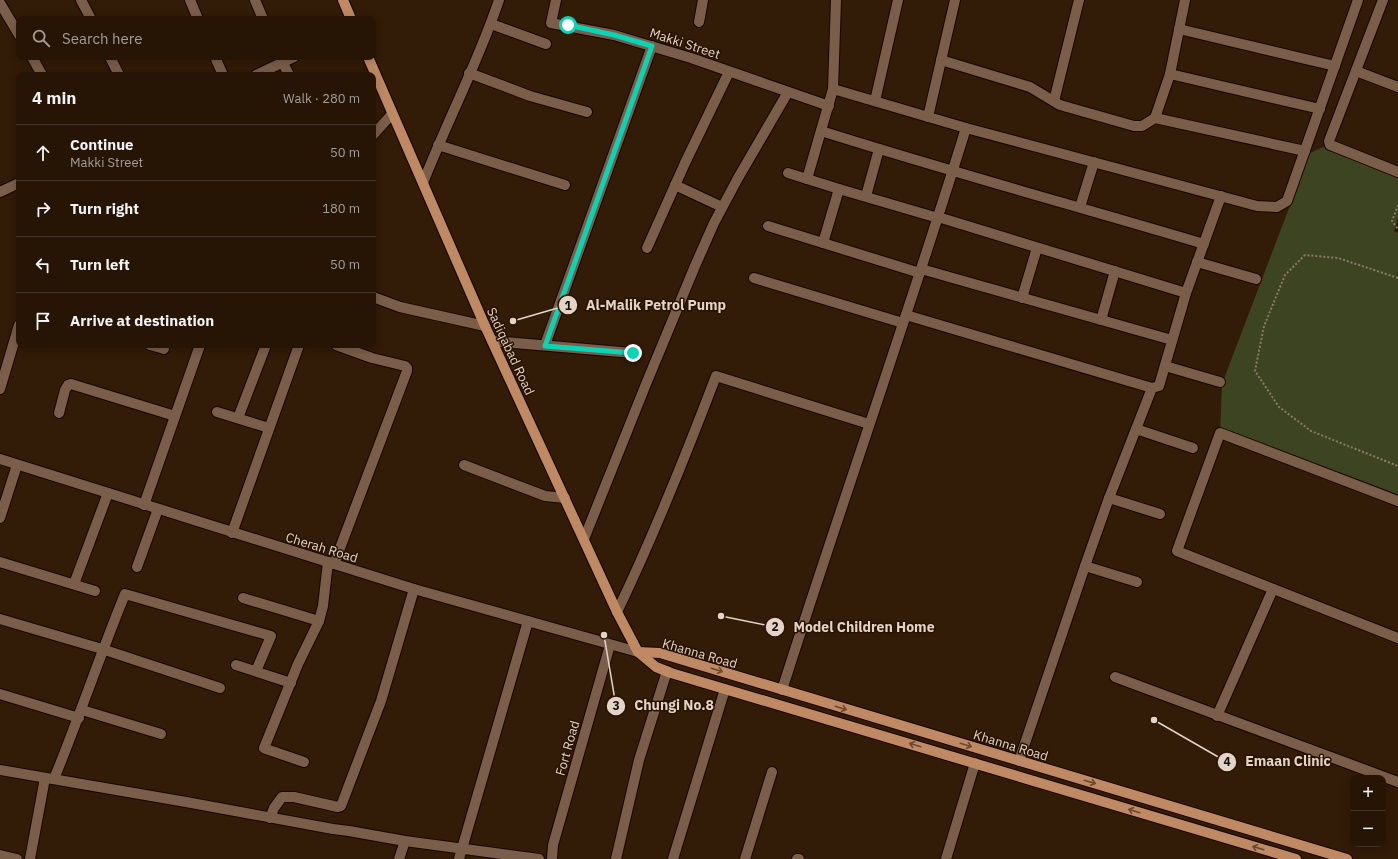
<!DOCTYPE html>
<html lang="en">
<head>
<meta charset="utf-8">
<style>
	:root { --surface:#261405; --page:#322113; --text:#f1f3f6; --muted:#a49e9a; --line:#423327 }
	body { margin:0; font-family:"IBM Plex Sans",sans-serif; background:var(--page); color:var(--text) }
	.controls { position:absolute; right:12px; bottom:12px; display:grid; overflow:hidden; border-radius:8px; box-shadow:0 2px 10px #0003 }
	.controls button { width:36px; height:36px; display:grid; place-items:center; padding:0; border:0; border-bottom:1px solid var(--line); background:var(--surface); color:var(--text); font:20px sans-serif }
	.stop { position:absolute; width:12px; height:12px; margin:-9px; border:3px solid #09d5b5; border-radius:50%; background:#fff }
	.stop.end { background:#09d5b5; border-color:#fff; box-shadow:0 1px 4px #0008 }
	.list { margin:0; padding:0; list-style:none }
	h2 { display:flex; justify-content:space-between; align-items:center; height:52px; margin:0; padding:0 16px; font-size:17px }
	h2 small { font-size:13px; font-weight:400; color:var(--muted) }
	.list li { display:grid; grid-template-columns:26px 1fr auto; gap:12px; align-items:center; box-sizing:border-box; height:56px; padding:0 16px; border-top:1px solid var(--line) }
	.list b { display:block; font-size:15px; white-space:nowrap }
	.list p { margin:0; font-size:13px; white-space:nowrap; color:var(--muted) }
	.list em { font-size:13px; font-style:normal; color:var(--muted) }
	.icon { flex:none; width:22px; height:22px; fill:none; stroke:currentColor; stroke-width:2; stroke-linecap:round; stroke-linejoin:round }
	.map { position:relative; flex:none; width:1398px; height:859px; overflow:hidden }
	.search { position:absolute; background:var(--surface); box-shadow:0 2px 10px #0003; left:16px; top:16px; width:360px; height:44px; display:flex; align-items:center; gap:10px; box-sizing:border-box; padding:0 14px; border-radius:8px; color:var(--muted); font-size:15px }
	.panel { position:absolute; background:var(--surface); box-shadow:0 2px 10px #0003; left:16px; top:72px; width:360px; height:276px; border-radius:8px }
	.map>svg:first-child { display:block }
</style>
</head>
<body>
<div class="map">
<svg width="1398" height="859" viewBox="0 0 1398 859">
	<rect width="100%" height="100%" fill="#321b07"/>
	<path fill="#3d4422" d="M 1323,147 L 1398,173 L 1398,218 L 1394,231 L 1398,233 L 1398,501 L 1220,433 L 1222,384 L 1310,153 Z"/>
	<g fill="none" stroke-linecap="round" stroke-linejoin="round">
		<g stroke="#190500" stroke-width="12">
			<g id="minor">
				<path d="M 81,0 L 91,19"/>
				<path d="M 190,0 L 198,19"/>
				<path d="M 255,0 L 263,19"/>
				<path d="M 556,0 L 551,23 L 614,35 L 691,58 L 829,106"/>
				<path d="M 1383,0 L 1329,141 L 1330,145 L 1333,146 L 1398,172"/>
				<path d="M 0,3 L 19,35"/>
				<path d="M 699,22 L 703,0"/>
				<path d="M 491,24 L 546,44"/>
				<path d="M 1179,29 L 1335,66"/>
				<path d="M 32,57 L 42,75"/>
				<path d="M 110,57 L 119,75"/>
				<path d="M 215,57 L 223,75"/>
				<path d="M 280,57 L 289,75"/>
				<path d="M 941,60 L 1030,87 L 1060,105 L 1134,126 L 1142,126 L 1155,118 L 1305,151"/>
				<path d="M 1356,71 L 1398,87"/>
				<path d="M 469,73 L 530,96 L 587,112"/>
				<path d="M 1170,74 L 1320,109"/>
				<path d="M 256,75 L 294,57"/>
				<path d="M 875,101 L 898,0"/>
				<path d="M 1054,101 L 1079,0"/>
				<path d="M 928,117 L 955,0"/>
				<path d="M 1155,118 L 1170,74 L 1185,0"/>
				<path d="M 966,128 L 1257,206 L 1277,207 L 1287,201 L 1358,0"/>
				<path d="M 821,131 C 948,171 1076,206 1204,244"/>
				<path d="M 373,135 L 392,114"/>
				<path d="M 438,145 L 565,185"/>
				<path d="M 788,173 L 839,189 L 938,218"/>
				<path d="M 807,179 L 833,89"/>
				<path d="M 423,183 C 447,121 478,63 499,0"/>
				<path d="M 675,185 L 722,207"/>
				<path d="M 839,189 L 823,243 L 920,273"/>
				<path d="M 0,192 L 19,183"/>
				<path d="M 866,196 L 879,149"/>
				<path d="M 1080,207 L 1094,162"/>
				<path d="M 938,217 L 1186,293"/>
				<path d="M 768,226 L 823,243"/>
				<path d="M 647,248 L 685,163 L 729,72"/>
				<path d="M 1197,262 L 1256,279"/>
				<path d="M 921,269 L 1172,340"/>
				<path d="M 754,278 L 903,323"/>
				<path d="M 373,297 L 400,307 L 485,326"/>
				<path d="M 1022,298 L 1037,248"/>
				<path d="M 906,315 L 1152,388"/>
				<path d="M 1101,320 L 1115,271"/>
				<path d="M 492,341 L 633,353"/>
				<path d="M 150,345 L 164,349"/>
				<path d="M 545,345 L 652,46"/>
				<path d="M 1165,366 L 1220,382"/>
				<path d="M 0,389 L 19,325"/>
				<path d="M 217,412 L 269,428"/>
				<path d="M 59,413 L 65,390 L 68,385 L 71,384 L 175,416"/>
				<path d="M 238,418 L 266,345"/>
				<path d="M 1136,429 L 1193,448"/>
				<path d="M 0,459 L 414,589 L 638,652"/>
				<path d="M 464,465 L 545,496 L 565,498"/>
				<path d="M 1109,498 L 1160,514"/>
				<path d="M 1398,501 L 1220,433 L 1177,551 L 1398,638"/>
				<path d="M 144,505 L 200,345"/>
				<path d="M 0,518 L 17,465"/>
				<path d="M 232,533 L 299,345"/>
				<path d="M 584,539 L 646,384 L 695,266 L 714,223 L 738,178 L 788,92"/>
				<path d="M 0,562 L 95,591"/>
				<path d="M 334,564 L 407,371 L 407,368 L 405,366 L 372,358 L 336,345"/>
				<path d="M 1085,566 L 1137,582"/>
				<path d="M 137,567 L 158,509"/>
				<path d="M 74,584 L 108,493"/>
				<path d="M 243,598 L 319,621"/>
				<path d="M 617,612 C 654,535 686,455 716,376 L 869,424"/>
				<path d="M 0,619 L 102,649 L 220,688"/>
				<path d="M 236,665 L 291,683"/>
				<path d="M 1115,677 L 1398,782"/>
				<path d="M 782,690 C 842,502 908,316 966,128 L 833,89 L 836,0"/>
				<path d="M 0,694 L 79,718"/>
				<path d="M 82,710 L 161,734"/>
				<path d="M 1217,716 L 1273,589"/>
				<path d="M 1019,761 L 1085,566 L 1109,498 L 1152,388 L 1159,386 L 1186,293 L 1221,196"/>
				<path d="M 304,762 L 266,749 L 264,748 L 298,664 L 319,621 L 323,606 L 328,562"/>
				<path d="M 0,770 L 186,802 L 333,829 L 349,831 L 405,841 L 539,859"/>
				<path d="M 54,779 C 79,718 100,655 125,594 L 271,636 L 256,671"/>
				<path d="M 270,818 L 274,808 L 282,797 L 294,797 L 338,807 L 341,806 L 381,701 L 414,589"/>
				<path d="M 0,855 L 17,859"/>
				<path d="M 30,859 L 45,778"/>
				<path d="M 399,859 L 405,841"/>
				<path d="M 459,859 L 528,621"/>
				<path d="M 552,859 L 553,845 L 610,645"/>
				<path d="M 616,859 L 639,760 L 667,671"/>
				<path d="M 673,859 L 725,689"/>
				<path d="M 745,859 L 772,772"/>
				<path d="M 797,859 L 799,859"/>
				<path d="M 946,859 L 975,763"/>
			</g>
		</g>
		<g stroke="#190500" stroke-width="12">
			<g id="major">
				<path d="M 343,0 L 351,19"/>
				<path d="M 368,57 L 485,326 L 617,612 L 638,652 L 656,667 L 671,673 L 1296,859"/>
				<path d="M 638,652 L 660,653 L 1347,859"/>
			</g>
		</g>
		<g stroke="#8d7a6a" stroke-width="2" stroke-dasharray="2 2" stroke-linecap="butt">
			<path d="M 1398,205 L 1392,221 L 1398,229"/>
			<path d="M 1398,278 L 1338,258 L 1305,255 L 1285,275 L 1264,326 L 1255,371 L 1279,407 L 1311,431 L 1398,466"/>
		</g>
		<use href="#minor" stroke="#7a5e49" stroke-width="10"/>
		<use href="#major" stroke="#be8963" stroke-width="10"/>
	</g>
	<defs><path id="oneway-shaft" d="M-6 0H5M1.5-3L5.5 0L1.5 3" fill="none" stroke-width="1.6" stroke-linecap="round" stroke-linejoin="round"/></defs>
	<g stroke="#6c482d">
		<use href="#oneway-shaft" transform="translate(717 670) rotate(17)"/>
		<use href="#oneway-shaft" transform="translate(841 708) rotate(17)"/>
		<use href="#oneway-shaft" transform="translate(915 745) rotate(-163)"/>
		<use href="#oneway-shaft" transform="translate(966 745) rotate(17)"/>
		<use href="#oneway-shaft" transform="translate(1090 782) rotate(16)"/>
		<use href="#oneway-shaft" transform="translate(1134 811) rotate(-163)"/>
		<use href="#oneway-shaft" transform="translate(1258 848) rotate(-163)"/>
	</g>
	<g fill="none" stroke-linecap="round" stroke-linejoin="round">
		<path stroke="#09d5b5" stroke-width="5" d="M 568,25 L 614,35 L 652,46 L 545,346 L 633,353"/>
	</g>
	<g text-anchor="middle" stroke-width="3" stroke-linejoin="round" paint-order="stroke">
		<g font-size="13" fill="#e4d4c8" stroke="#281200">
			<text transform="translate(685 43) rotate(18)" y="5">Makki Street</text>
			<text transform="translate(511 351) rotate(65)" y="5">Sadiqabad Road</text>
			<text transform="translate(322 547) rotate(17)" y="5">Cherah Road</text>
			<text transform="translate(700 653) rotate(16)" y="5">Khanna Road</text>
			<text transform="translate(1011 745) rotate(17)" y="5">Khanna Road</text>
			<text transform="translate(567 748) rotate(-74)" y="5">Fort Road</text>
		</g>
	</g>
	<path fill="none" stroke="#e4d4c8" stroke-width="1.5" d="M513 321L568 305M721 616L775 627M604 635L616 706M1154 720L1227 762"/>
	<g fill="#e4d4c8" stroke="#281200" stroke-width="1.5">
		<circle cx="513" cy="321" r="4"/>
		<circle cx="721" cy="616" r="4"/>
		<circle cx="604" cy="635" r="4"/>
		<circle cx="1154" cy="720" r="4"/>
		<circle cx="568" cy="305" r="10"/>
		<circle cx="775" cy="627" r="10"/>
		<circle cx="616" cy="706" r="10"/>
		<circle cx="1227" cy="762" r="10"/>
	</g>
	<g font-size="12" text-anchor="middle" font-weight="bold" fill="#111">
		<text x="568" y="310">1</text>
		<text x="775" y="631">2</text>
		<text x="616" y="710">3</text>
		<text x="1227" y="766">4</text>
	</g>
	<g font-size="14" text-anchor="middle" font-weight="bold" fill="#e4d4c8" stroke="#281200" stroke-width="3" stroke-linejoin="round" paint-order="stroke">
		<text x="656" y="310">Al-Malik Petrol Pump</text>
		<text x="864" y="632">Model Children Home</text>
		<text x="674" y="710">Chungi No.8</text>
		<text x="1288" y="766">Emaan Clinic</text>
	</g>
</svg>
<div class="controls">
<button>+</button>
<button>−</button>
</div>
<div class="stop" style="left:568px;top:25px"></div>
<div class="stop end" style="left:633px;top:353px"></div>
<div class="search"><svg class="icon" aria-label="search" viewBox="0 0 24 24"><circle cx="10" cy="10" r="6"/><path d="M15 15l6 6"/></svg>Search here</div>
<section class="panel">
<h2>4 min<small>Walk · 280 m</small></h2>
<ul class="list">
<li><svg class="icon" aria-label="ahead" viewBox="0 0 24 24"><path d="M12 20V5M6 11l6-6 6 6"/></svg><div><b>Continue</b><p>Makki Street</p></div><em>50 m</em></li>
<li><svg class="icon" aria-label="right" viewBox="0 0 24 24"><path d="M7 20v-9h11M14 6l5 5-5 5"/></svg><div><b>Turn right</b></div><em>180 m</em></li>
<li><svg class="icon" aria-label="left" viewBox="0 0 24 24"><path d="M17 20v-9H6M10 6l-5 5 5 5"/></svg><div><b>Turn left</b></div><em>50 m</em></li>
<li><svg class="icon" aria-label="arrive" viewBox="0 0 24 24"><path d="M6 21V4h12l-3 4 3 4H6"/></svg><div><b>Arrive at destination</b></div></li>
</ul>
</section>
</div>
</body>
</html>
